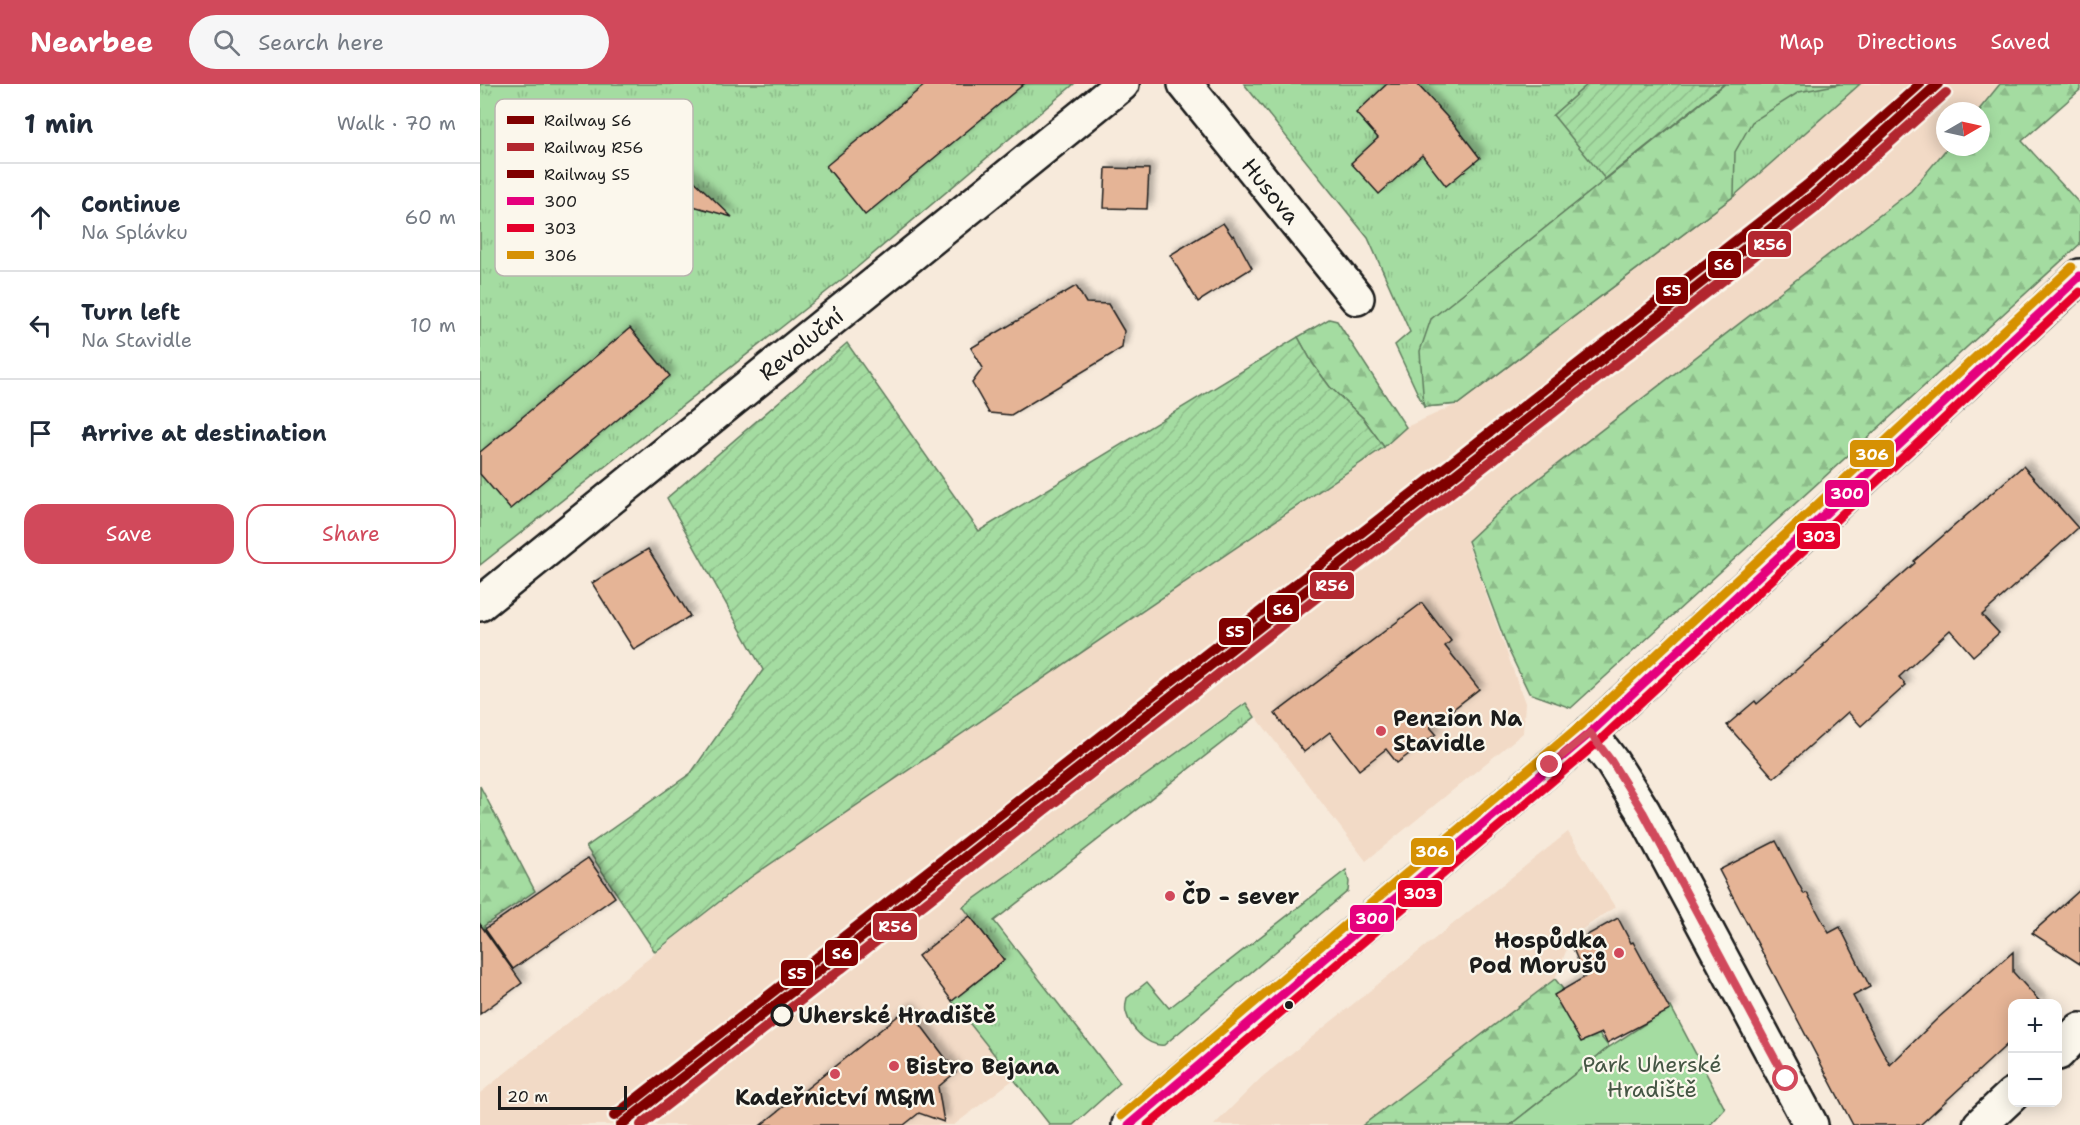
<!DOCTYPE html>
<html lang="en">
<head>
<meta charset="utf-8">
<style>
	:root { --surface:#fff; --page:#f6f6f7; --text:#1f2937; --muted:#747a83; --line:#e0e1e3; --accent:#d1495b }
	body { margin:0; font-family:"Shantell Sans",sans-serif; background:var(--page); color:var(--text) }
	.controls { position:absolute; right:18px; bottom:18px; display:grid; overflow:hidden; border-radius:12px; box-shadow:0 3px 15px #0003 }
	.controls button { width:54px; height:54px; display:grid; place-items:center; padding:0; border:0; border-bottom:2px solid var(--line); background:var(--surface); color:var(--text); font:30px sans-serif }
	.compass { position:absolute; left:1456px; top:18px; width:54px; height:54px; border-radius:50%; background:var(--surface); box-shadow:0 3px 15px #0003; rotate:81deg }
	.scale { position:absolute; left:18px; bottom:15px; width:129px; box-sizing:border-box; padding-left:6px; border:3px solid #1c1c1c; border-top:0; font-size:16px; line-height:21px; white-space:nowrap; color:#1c1c1c; -webkit-text-stroke:4px #fbf7ec; paint-order:stroke }
	.stop { position:absolute; width:18px; height:18px; margin:-14px; border:4px solid #d1495b; border-radius:50%; background:#fff }
	.stop.end { background:#d1495b; border-color:#fff; box-shadow:0 2px 6px #0008 }
	.list { margin:0; padding:0; list-style:none }
	h2 { display:flex; justify-content:space-between; align-items:center; height:78px; margin:0; padding:0 24px; font-size:26px }
	h2 small { font-size:20px; font-weight:400; color:var(--muted) }
	.list li { display:grid; grid-template-columns:39px 1fr auto; gap:18px; align-items:center; box-sizing:border-box; height:108px; padding:0 24px; border-top:2px solid var(--line) }
	.list b { display:block; font-size:22px; white-space:nowrap }
	.list p { margin:0; font-size:20px; white-space:nowrap; color:var(--muted) }
	.list em { font-size:20px; font-style:normal; color:var(--muted) }
	.actions { display:flex; gap:12px; padding:18px 24px }
	.actions a { flex:1; padding:14px 0; border:2px solid var(--accent); border-radius:18px; text-align:center; font-size:21px; color:var(--accent) }
	.actions .main { background:var(--accent); color:#fff }
	.icon { flex:none; width:33px; height:33px; fill:none; stroke:currentColor; stroke-width:2; stroke-linecap:round; stroke-linejoin:round }
	.map { position:relative; flex:none; width:1600px; height:1041px; overflow:hidden }
	header { display:flex; align-items:center; gap:36px; box-sizing:border-box; height:84px; padding:0 30px; background:var(--accent); color:#fff }
	header strong { font-size:28px }
	nav { display:flex; gap:33px; margin-inline-start:auto; font-size:21px }
	.search { width:420px; height:54px; background:var(--page); display:flex; align-items:center; gap:15px; box-sizing:border-box; padding:0 21px; border-radius:33px; color:var(--muted); font-size:22px }
	main { display:flex }
	aside { flex:1; background:var(--surface) }
	.map>svg:first-child { display:block }
</style>
</head>
<body>
<header>
<strong>Nearbee</strong>
<div class="search"><svg class="icon" aria-label="search" viewBox="0 0 24 24"><circle cx="10" cy="10" r="6"/><path d="M15 15l6 6"/></svg>Search here</div>
<nav><a>Map</a><a>Directions</a><a>Saved</a></nav>
</header>
<main>
<aside>
<h2>1 min<small>Walk · 70 m</small></h2>
<ul class="list">
<li><svg class="icon" aria-label="ahead" viewBox="0 0 24 24"><path d="M12 20V5M6 11l6-6 6 6"/></svg><div><b>Continue</b><p>Na Splávku</p></div><em>60 m</em></li>
<li><svg class="icon" aria-label="left" viewBox="0 0 24 24"><path d="M17 20v-9H6M10 6l-5 5 5 5"/></svg><div><b>Turn left</b><p>Na Stavidle</p></div><em>10 m</em></li>
<li><svg class="icon" aria-label="arrive" viewBox="0 0 24 24"><path d="M6 21V4h12l-3 4 3 4H6"/></svg><div><b>Arrive at destination</b></div></li>
</ul>
<div class="actions"><a class="main">Save</a><a>Share</a></div>
</aside>
<div class="map">
<svg width="1600" height="1041" viewBox="0 0 1600 1041">
	<defs>
		<pattern id="grass-tufts" width="24" height="20" patternUnits="userSpaceOnUse" patternTransform="scale(1.5)"><rect width="24" height="20" fill="#a4dca1"/><path d="M3 7l-1-3M5 7V3M7 7l1-3M15 17l-1-3M17 17v-4M19 17l1-3" fill="none" stroke="#8dbc8a"/></pattern>
		<pattern id="forest-firs" width="22" height="20" patternUnits="userSpaceOnUse" patternTransform="scale(1.5)"><rect width="22" height="20" fill="#a4dca1"/><path d="M5 1l3.5 6h-7zM16 11l3.5 6h-7z" fill="#8dbc8a"/></pattern>
		<pattern id="garden-furrows" width="10" height="10" patternUnits="userSpaceOnUse" patternTransform="scale(1.5)"><rect width="10" height="10" fill="#a4dca1"/><path d="M-1 1l2-2M0 10L10 0M9 11l2-2" fill="none" stroke="#8dbc8a"/></pattern>
		<filter id="shadow"><feDropShadow dx="5.5" dy="-5.5" stdDeviation="3" flood-color="#0004"/></filter>
	</defs>
	<rect width="100%" height="100%" fill="#f7eadb"/>
	<filter id="ink" filterUnits="userSpaceOnUse"><feTurbulence type="fractalNoise" baseFrequency=".0167" numOctaves="2"/><feDisplacementMap in="SourceGraphic" scale="12" xChannelSelector="R" yChannelSelector="G"/><feConvolveMatrix kernelMatrix="1 2 1 2 8 2 1 2 1" color-interpolation-filters="sRGB"/></filter>
	<g filter="url(#ink)">
		<g fill="#f2dac6">
			<path d="M 1380,0 L 1520,0 L 1498,27 L 1465,27 L 1465,63 L 1468,63 L 1431,107 L 1036,412 L 987,458 L 1045,619 L 1043,649 L 886,777 L 765,618 L 483,823 L 524,876 L 472,917 L 534,995 L 474,1041 L 0,1041 L 0,1009 L 271,793 L 904,363 L 926,343 L 978,320 L 1254,112 Z"/>
			<path d="M 1088,748 L 1135,823 L 1092,852 L 1075,895 L 883,1041 L 734,1041 L 782,993 Z"/>
		</g>
		<g fill="url(#grass-tufts)" stroke="#607c5e" stroke-width="1.5">
			<path d="M 0,0 L 594,0 L 374,186 L 0,481 Z"/>
			<path d="M 764,0 L 1108,0 L 1073,31 L 1244,0 L 1380,0 L 1254,112 L 978,320 L 944,323 L 915,261 L 930,248 L 888,154 Z"/>
			<path d="M 766,619 L 775,633 L 514,837 L 640,999 L 593,1041 L 570,1041 L 472,917 L 524,876 L 483,823 Z"/>
			<path d="M 866,786 L 869,798 L 868,807 L 684,961 C 668,963 650,944 646,928 C 645,924 646,918 647,914 L 667,898 L 689,924 Z"/>
		</g>
		<g fill="url(#forest-firs)" stroke="#607c5e" stroke-width="1.5">
			<path d="M 1245,0 L 1360,0 L 1319,8 L 1272,38 L 1255,68 L 1254,112 L 978,320 L 944,323 L 940,267 L 951,235 Z"/>
			<path d="M 1520,0 L 1600,0 L 1600,6 L 1542,57 L 1600,120 L 1600,160 L 1091,624 L 1049,609 L 1028,565 L 988,457 L 1036,412 L 1431,107 L 1468,63 L 1501,63 L 1501,27 L 1498,27 Z"/>
			<path d="M 849,235 L 857,237 L 926,343 L 904,363 L 883,334 L 850,303 L 833,280 L 818,253 Z"/>
			<path d="M 0,702 L 55,807 L 4,842 L 18,863 L 0,876 Z"/>
			<path d="M 1075,895 L 1129,963 L 1030,1041 L 883,1041 Z"/>
		</g>
		<path fill="#a4dca1" stroke="#607c5e" stroke-width="1.5" d="M 1191,923 L 1245,1025 L 1230,1041 L 1030,1041 L 1129,963 Z"/>
		<g fill="url(#garden-furrows)" stroke="#607c5e" stroke-width="1.5">
			<path d="M 1108,0 L 1244,0 L 1125,95 L 1073,31 Z"/>
			<path d="M 818,253 L 833,280 L 850,303 L 883,334 L 904,363 L 271,793 L 175,868 L 106,763 L 211,689 L 283,586 L 187,414 L 367,259 L 499,447 Z"/>
		</g>
		<g fill="#e5b496" stroke="#1c1c1c" stroke-width="1.5" filter="url(#shadow)">
			<path d="M 446,0 L 544,0 L 385,131 L 346,82 Z"/>
			<path d="M 907,0 L 937,0 L 977,44 L 1000,74 L 966,102 L 942,71 L 899,110 L 871,79 L 898,54 L 876,29 Z"/>
			<path d="M 180,64 L 252,133 L 142,102 Z"/>
			<path d="M 626,84 L 669,85 L 667,125 L 624,124 Z"/>
			<path d="M 743,139 L 752,152 L 754,151 L 772,184 L 718,218 L 690,171 Z"/>
			<path d="M 596,202 L 606,219 L 628,220 L 644,247 L 642,264 L 531,331 L 509,329 L 492,299 L 503,284 L 491,264 Z"/>
			<path d="M 150,244 L 190,292 L 30,425 L 0,390 L 0,368 Z"/>
			<path d="M 1543,382 L 1598,444 L 1502,531 L 1519,549 L 1493,572 L 1470,546 L 1419,593 L 1426,601 L 1381,642 L 1368,628 L 1294,694 L 1247,641 L 1275,617 L 1277,620 L 1344,562 L 1342,561 L 1435,479 L 1434,477 Z"/>
			<path d="M 168,465 L 210,532 L 154,566 L 112,499 Z"/>
			<path d="M 942,519 L 971,557 L 965,562 L 999,605 L 950,643 L 956,650 L 917,679 L 906,665 L 879,686 L 850,648 L 824,668 L 795,630 Z"/>
			<path d="M 1296,757 L 1324,810 L 1327,809 L 1349,849 L 1360,843 L 1390,903 L 1373,912 L 1410,981 L 1457,935 L 1533,868 L 1533,888 L 1562,920 L 1533,920 L 1533,955 L 1440,1041 L 1373,1041 L 1239,786 Z"/>
			<path d="M 108,774 L 135,813 L 33,885 L 5,845 Z"/>
			<path d="M 1600,806 L 1600,880 L 1552,849 Z"/>
			<path d="M 490,832 L 524,876 L 472,917 L 438,872 Z"/>
			<path d="M 1138,834 L 1151,859 L 1153,858 L 1190,926 L 1127,959 L 1122,949 L 1101,958 L 1074,911 L 1105,893 L 1091,860 Z"/>
			<path d="M 0,840 L 42,899 L 0,930 Z"/>
			<path d="M 428,924 L 476,988 L 458,1003 L 464,1038 L 439,1029 L 424,1041 L 281,1041 Z"/>
		</g>
		<g fill="none" stroke-linecap="round" stroke-linejoin="round">
			<g stroke="#1c1c1c" stroke-width="38">
				<g id="street">
					<path d="M 705,0 L 877,214"/>
					<path d="M 0,520 L 642,0"/>
					<path d="M 1110,649 L 1132,678 L 1163,727 L 1331,1041"/>
					<path d="M 1578,969 L 1600,946"/>
					<path d="M 649,1041 L 1110,649 L 1600,192"/>
					<path d="M 1500,1041 L 1532,1011"/>
				</g>
			</g>
			<use href="#street" stroke="#fbf7ec" stroke-width="33"/>
			<g stroke="#fbf7ec" stroke-width="14">
				<path id="bus-1" d="M 649,1041 L 1110,649 L 1600,192"/>
			</g>
			<g stroke="#fbf7ec" stroke-width="14">
				<path id="bus-2" d="M 668,1041 L 1118,658 L 1600,208"/>
			</g>
			<g stroke="#fbf7ec" stroke-width="14">
				<path id="bus-3" d="M 641,1032 L 1102,640 L 1592,183"/>
			</g>
			<use href="#bus-1" stroke="#e5007d" stroke-width="9"/>
			<use href="#bus-2" stroke="#e4002b" stroke-width="9"/>
			<use href="#bus-3" stroke="#d69104" stroke-width="9"/>
			<g stroke="#fbf7ec" stroke-width="15">
				<path id="rail-1" d="M 141,1041 L 1335,110 L 1458,0"/>
			</g>
			<g stroke="#fbf7ec" stroke-width="15">
				<path id="rail-2" d="M 161,1041 L 1342,119 L 1466,9"/>
			</g>
			<g stroke="#fbf7ec" stroke-width="15">
				<path id="rail-3" d="M 134,1032 L 1327,101 L 1440,0"/>
			</g>
			<use href="#rail-1" stroke="#800000" stroke-width="10"/>
			<use href="#rail-2" stroke="#b2272f" stroke-width="10"/>
			<use href="#rail-3" stroke="#800000" stroke-width="10"/>
		</g>
	</g>
	<g fill="none" stroke-linecap="round" stroke-linejoin="round" filter="url(#ink)">
		<path stroke="#d1495b" stroke-width="8" d="M 1070,681 L 1110,649 L 1132,678 L 1163,728 L 1306,995"/>
	</g>
	<g fill="#d1495b" stroke="#fbf7ec" stroke-width="2">
		<circle cx="901" cy="647" r="6"/>
		<circle cx="690" cy="812" r="6"/>
		<circle cx="1139" cy="869" r="6"/>
		<circle cx="414" cy="982" r="6"/>
		<circle cx="355" cy="990" r="6"/>
	</g>
	<circle fill="#1c1c1c" stroke="#fbf7ec" stroke-width="2" cx="809" cy="921" r="5"/>
	<circle fill="#fbf7ec" stroke="#1c1c1c" stroke-width="3" cx="302" cy="931" r="10"/>
	<g text-anchor="middle" stroke-width="4.5" stroke-linejoin="round" paint-order="stroke">
		<g font-size="22" fill="#1c1c1c" stroke="#fbf7ec">
			<text transform="translate(791 107) rotate(51)" y="8">Husova</text>
			<text transform="translate(321 260) rotate(-39)" y="8">Revoluční</text>
		</g>
		<g font-size="22" font-weight="bold" fill="#1c1c1c" stroke="#fbf7ec" text-anchor="start">
			<text x="913" y="642">Penzion Na<tspan x="913" dy="25">Stavidle</tspan></text>
			<text x="702" y="820">ČD - sever</text>
			<text x="1127" y="864" text-anchor="end">Hospůdka<tspan x="1127" dy="25">Pod Morušů</tspan></text>
			<text x="426" y="990">Bistro Bejana</text>
			<text x="355" y="1021" text-anchor="middle">Kadeřnictví M&amp;M</text>
		</g>
		<g font-size="22" font-weight="bold" fill="#1c1c1c" stroke="#fbf7ec" text-anchor="start">
			<text x="318" y="939">Uherské Hradiště</text>
		</g>
		<g font-size="22" fill="#455644" stroke="#fbf7ec">
			<text x="1172" y="988">Park Uherské<tspan x="1172" dy="25">Hradiště</tspan></text>
		</g>
	</g>
	<rect x="15" y="15" width="198" height="177" rx="9" fill="#fbf7ec" stroke="#b8b5ae" stroke-width="1.5"/>
	<rect x="27" y="32" width="27" height="8" fill="#800000"/>
	<rect x="27" y="59" width="27" height="8" fill="#b2272f"/>
	<rect x="27" y="86" width="27" height="8" fill="#800000"/>
	<rect x="27" y="113" width="27" height="8" fill="#e5007d"/>
	<rect x="27" y="140" width="27" height="8" fill="#e4002b"/>
	<rect x="27" y="167" width="27" height="8" fill="#d69104"/>
	<g font-size="16" fill="#1c1c1c">
		<text x="64" y="42">Railway S6</text>
		<text x="64" y="69">Railway R56</text>
		<text x="64" y="96">Railway S5</text>
		<text x="64" y="123">300</text>
		<text x="64" y="150">303</text>
		<text x="64" y="177">306</text>
	</g>
	<g stroke="#fbf7ec" stroke-width="2">
		<rect x="1267" y="146" width="45" height="28" rx="6" fill="#b2272f"/>
		<rect x="1227" y="166" width="35" height="29" rx="6" fill="#800000"/>
		<rect x="1175" y="192" width="34" height="29" rx="6" fill="#800000"/>
		<rect x="1369" y="355" width="46" height="29" rx="6" fill="#d69104"/>
		<rect x="1344" y="395" width="46" height="29" rx="6" fill="#e5007d"/>
		<rect x="1316" y="438" width="45" height="28" rx="6" fill="#e4002b"/>
		<rect x="829" y="487" width="46" height="29" rx="6" fill="#b2272f"/>
		<rect x="786" y="510" width="34" height="29" rx="6" fill="#800000"/>
		<rect x="738" y="533" width="34" height="29" rx="6" fill="#800000"/>
		<rect x="930" y="753" width="45" height="29" rx="6" fill="#d69104"/>
		<rect x="917" y="795" width="46" height="29" rx="6" fill="#e4002b"/>
		<rect x="869" y="820" width="46" height="29" rx="6" fill="#e5007d"/>
		<rect x="392" y="828" width="46" height="29" rx="6" fill="#b2272f"/>
		<rect x="344" y="855" width="35" height="28" rx="6" fill="#800000"/>
		<rect x="300" y="875" width="34" height="28" rx="6" fill="#800000"/>
	</g>
	<g font-size="16" text-anchor="middle" font-weight="bold" fill="#fff">
		<text x="1290" y="166">R56</text>
		<text x="1244" y="186">S6</text>
		<text x="1192" y="212">S5</text>
		<text x="1392" y="376">306</text>
		<text x="1367" y="415">300</text>
		<text x="1339" y="458">303</text>
		<text x="852" y="507">R56</text>
		<text x="803" y="531">S6</text>
		<text x="755" y="553">S5</text>
		<text x="952" y="773">306</text>
		<text x="940" y="815">303</text>
		<text x="892" y="840">300</text>
		<text x="415" y="848">R56</text>
		<text x="362" y="875">S6</text>
		<text x="317" y="895">S5</text>
	</g>
</svg>
<div class="controls">
<button>+</button>
<button>−</button>
</div>
<svg class="compass" viewBox="-18 -18 36 36"><path d="M0-13l5 13h-10z" fill="#e53935"/><path d="M0 13l5-13h-10z" fill="#747a83"/></svg>
<div class="scale">20 m</div>
<div class="stop" style="left:1306px;top:995px"></div>
<div class="stop end" style="left:1070px;top:681px"></div>
</div>
</main>
</body>
</html>
